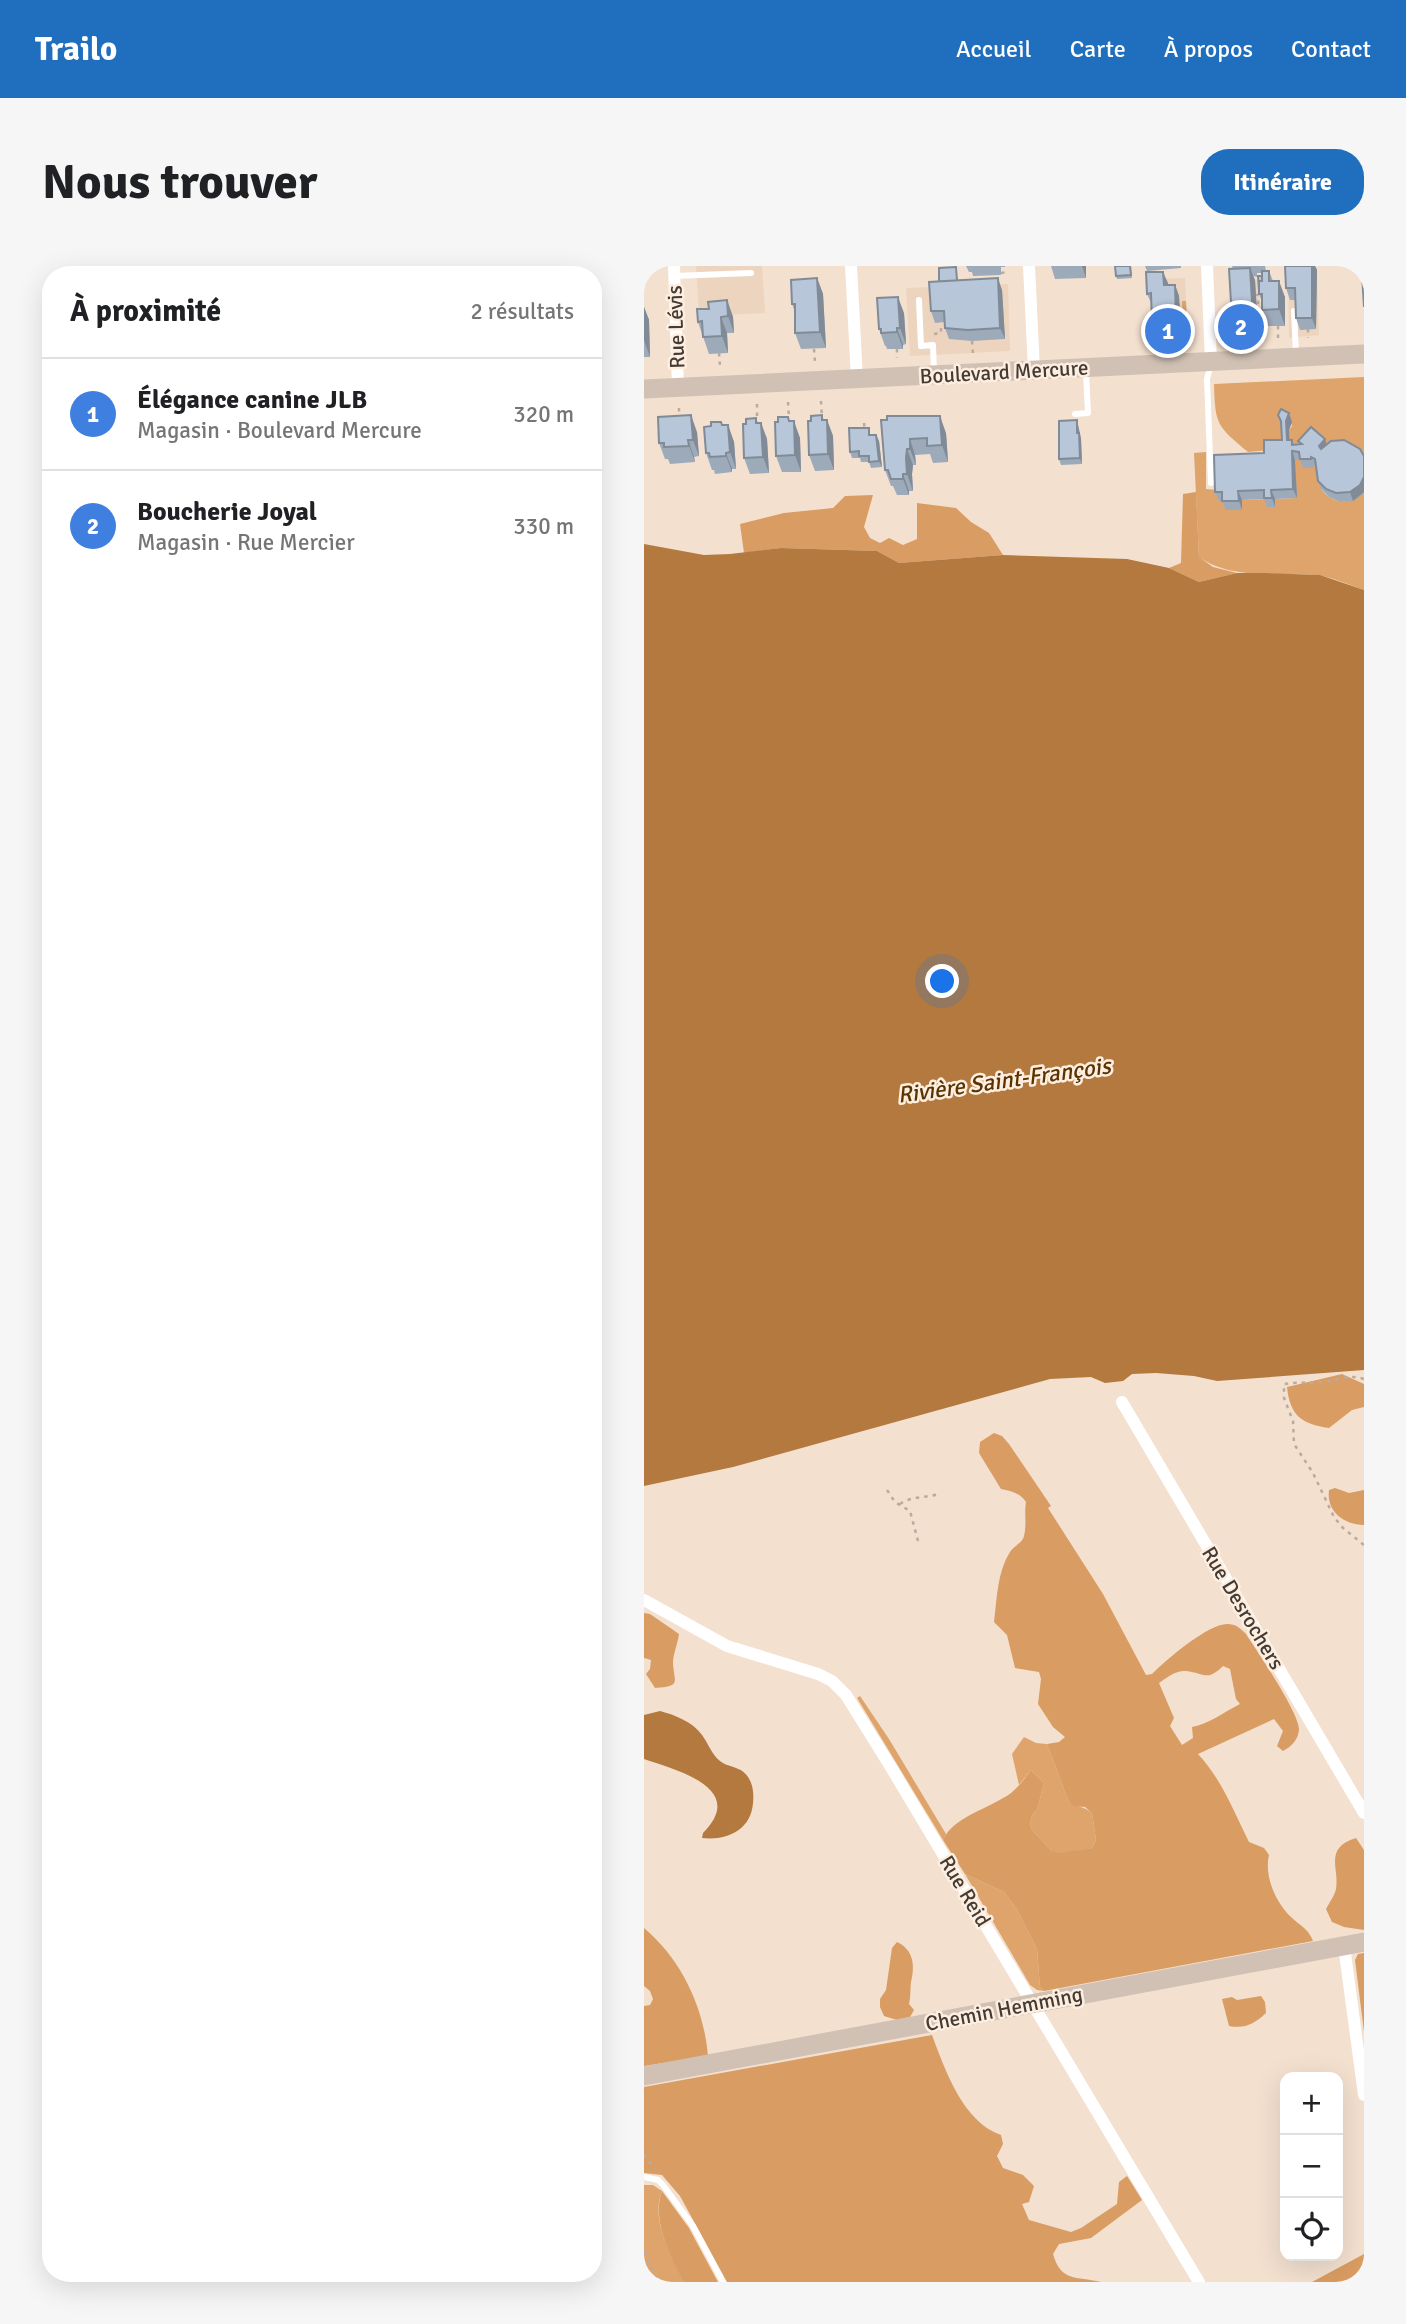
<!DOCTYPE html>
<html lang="fr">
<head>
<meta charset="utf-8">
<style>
	:root { --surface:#fff; --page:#f6f6f6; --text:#202124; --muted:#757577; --line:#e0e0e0; --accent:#206fbe }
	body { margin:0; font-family:Signika,sans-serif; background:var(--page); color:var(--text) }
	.controls { position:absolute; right:21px; bottom:21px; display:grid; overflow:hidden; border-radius:14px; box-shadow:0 7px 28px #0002 }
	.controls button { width:63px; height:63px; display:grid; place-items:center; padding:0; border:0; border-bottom:2px solid var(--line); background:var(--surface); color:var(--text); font:35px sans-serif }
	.you { position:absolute; left:299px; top:716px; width:24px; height:24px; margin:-18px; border:5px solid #fff; border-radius:50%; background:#1a73e8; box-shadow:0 0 0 10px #1a73e833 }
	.badge { display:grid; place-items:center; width:46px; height:46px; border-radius:50%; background:var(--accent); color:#fff; font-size:23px; font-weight:700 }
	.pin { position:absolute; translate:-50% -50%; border:4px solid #fff; box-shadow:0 2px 7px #0006 }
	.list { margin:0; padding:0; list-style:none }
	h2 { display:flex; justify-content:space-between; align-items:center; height:91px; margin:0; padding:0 28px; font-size:30px }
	h2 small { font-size:23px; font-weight:400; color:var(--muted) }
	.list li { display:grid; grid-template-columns:46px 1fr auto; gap:21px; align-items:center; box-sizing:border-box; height:112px; padding:0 28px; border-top:2px solid var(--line) }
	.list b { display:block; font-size:26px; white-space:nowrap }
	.list p { margin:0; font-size:23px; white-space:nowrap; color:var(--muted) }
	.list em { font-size:23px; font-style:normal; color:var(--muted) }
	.icon { flex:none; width:38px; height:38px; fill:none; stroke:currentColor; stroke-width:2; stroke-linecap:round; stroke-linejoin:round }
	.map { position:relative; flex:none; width:720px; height:2016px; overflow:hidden; border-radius:28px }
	header { display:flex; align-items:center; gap:42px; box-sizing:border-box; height:98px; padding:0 35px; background:var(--accent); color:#fff }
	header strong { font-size:33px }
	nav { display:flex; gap:38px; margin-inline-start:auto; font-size:24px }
	.intro { display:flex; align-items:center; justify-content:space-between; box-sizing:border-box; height:168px; padding:0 42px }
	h1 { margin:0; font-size:49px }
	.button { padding:18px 32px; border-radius:28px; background:var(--accent); color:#fff; font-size:24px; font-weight:700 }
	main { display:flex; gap:42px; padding:0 42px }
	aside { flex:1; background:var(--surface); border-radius:28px; box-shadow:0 7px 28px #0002 }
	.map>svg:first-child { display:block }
</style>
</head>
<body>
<header>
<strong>Trailo</strong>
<nav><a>Accueil</a><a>Carte</a><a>À propos</a><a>Contact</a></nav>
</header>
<div class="intro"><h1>Nous trouver</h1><a class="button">Itinéraire</a></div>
<main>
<aside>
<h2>À proximité<small>2 résultats</small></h2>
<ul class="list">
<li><span class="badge" style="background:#3f7fe0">1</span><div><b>Élégance canine JLB</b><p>Magasin · Boulevard Mercure</p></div><em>320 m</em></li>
<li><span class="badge" style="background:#3f7fe0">2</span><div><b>Boucherie Joyal</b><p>Magasin · Rue Mercier</p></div><em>330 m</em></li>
</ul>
</aside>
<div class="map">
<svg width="720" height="2016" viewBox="0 0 720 2016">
	<rect width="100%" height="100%" fill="#f3e0cf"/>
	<g fill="#edd4be">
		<path d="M 52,0 L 118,0 L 121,47 L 55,50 Z"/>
		<path d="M 673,4 L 675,69 L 645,72 L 644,5 Z"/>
		<path d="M 541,12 L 544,77 L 506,79 L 507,13 Z"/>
		<path d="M 615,14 L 617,73 L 589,74 L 585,15 Z"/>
		<path d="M 364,18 L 366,85 L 266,90 L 262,22 Z"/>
	</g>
	<g fill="#dea46c">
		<path d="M 538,35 L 542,35 L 544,77 L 528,78 L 528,69 L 539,60 Z"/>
		<path d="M 720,111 L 720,193 L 646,183 L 645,164 L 648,160 L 646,154 L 638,155 L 637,158 L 641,183 L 604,186 C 573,160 571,159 570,118 Z"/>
		<path d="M 562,186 L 562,223 L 574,224 L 581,235 L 598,244 L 598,234 L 623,233 L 631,241 L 631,233 L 652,232 L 651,194 L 658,194 L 659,202 L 670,202 L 670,200 L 675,202 L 677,223 C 689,239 707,239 720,226 L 720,324 C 705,319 688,311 673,309 C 633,305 589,315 555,291 L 550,187 Z"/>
		<path d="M 216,1430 L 245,1473 L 302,1568 L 299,1574 L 213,1432 Z"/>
		<path d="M 380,1471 L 392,1477 L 403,1478 L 424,1534 C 431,1541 440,1540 448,1547 L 452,1574 L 448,1582 L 415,1588 L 407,1584 L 388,1564 L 386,1558 L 388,1549 L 393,1544 L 400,1517 L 387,1504 L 375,1519 L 368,1488 Z"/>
		<path d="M 321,1608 L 360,1626 L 372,1642 L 393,1683 L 396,1721 L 400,1725 L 393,1724 L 386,1719 Z"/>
		<path d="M 0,1919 L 9,1919 L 18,1925 C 6,1954 28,1989 39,2016 L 0,2016 Z"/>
	</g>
	<g fill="#d99c62" fill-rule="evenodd">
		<path d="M 552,226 L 555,291 L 569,301 L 593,307 L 555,316 L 525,302 L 537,297 L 539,228 Z"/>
		<path d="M 229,229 L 220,261 L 226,272 L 236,277 L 245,272 L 259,279 L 273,273 L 273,237 L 312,242 L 327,256 L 345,267 L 359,289 L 255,297 L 233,285 L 137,282 L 100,287 L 96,258 L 140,247 L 189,242 L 201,230 Z"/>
		<path d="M 698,1108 L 720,1118 L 720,1141 L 708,1144 L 685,1162 C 658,1158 646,1150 643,1121 Z"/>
		<path d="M 350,1167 L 358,1170 L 365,1178 L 407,1240 L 404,1242 L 459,1328 L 502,1409 L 508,1408 C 522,1394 564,1358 583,1358 C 592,1358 596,1362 602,1368 C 613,1385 656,1448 655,1464 C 654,1474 647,1481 639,1485 L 633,1480 L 639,1465 L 630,1453 L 554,1488 C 578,1514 589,1544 605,1576 L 620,1582 L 625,1589 C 620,1609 631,1636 647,1651 C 656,1660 664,1662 669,1675 L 400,1725 L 396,1721 L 393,1683 L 372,1642 L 360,1626 L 321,1608 L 299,1574 C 309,1552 340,1544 359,1532 C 371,1526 379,1515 387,1504 L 400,1517 L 393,1544 L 388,1549 L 386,1558 L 388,1564 L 407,1584 L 415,1587 L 448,1582 L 452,1574 L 448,1547 L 441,1541 L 430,1540 L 424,1534 L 403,1478 L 415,1476 L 421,1471 L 409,1461 L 394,1438 L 397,1413 L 395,1406 L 371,1402 L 363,1369 L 350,1356 C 353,1333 353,1307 366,1286 C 370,1279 378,1278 380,1270 C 383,1258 380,1247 382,1236 C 376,1227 367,1225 357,1223 L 335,1187 L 336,1176 ZM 579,1400 L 586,1403 L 592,1433 L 596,1438 C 580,1446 565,1458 548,1461 L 549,1472 L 538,1479 L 526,1460 L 530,1452 L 515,1417 C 522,1412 532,1404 542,1405 C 560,1407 563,1416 579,1400 Z"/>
		<path d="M 691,1222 L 705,1227 L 720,1224 L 720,1259 C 700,1259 682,1245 685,1224 Z"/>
		<path d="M 0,1347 L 6,1348 L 35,1368 C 34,1377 29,1388 29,1397 C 30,1417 38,1420 11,1422 L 2,1408 L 6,1403 L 7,1394 L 0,1392 Z"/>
		<path d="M 712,1572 L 720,1584 L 720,1664 L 700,1661 L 688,1656 L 682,1643 C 685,1637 691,1629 692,1623 C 696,1603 679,1582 712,1572 Z"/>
		<path d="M 0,1662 C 38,1694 60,1742 64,1790 L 0,1800 L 0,1740 L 6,1739 L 9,1733 L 6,1725 L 0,1720 Z"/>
		<path d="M 253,1676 C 270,1684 271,1700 267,1716 C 266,1723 267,1730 265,1738 L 270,1744 L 266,1751 L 253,1754 L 240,1750 L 236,1741 L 236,1733 L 242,1724 L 248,1682 Z"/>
		<path d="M 720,1687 L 720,1766 L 711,1694 L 714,1688 Z"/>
		<path d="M 617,1730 L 621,1736 L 622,1747 C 610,1758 601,1763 585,1760 L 578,1733 L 588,1731 L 593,1734 Z"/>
		<path d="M 288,1769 C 301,1804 319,1856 357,1869 L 359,1878 L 353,1890 L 359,1902 L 379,1909 L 390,1920 L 385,1936 L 378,1938 L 385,1954 L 427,1966 L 437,1962 L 473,1938 L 475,1916 L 483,1910 L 498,1934 L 447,1972 L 415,1978 L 409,1988 C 417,2016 431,2010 457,2016 L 83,2016 L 36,1930 L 18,1909 L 0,1907 L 0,1821 Z"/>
		<path d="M 18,1925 L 45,1962 L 74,2016 L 39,2016 C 27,1990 7,1954 18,1925 Z"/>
		<path d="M 720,1988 L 720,2016 L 668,2016 Z"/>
	</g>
	<g fill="#b3793e">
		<path d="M 0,278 L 60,289 L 86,288 L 137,282 L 233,285 L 255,297 L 359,289 L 483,293 L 525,302 L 555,316 L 593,307 L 622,307 L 676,309 L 720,324 L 720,1104 L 573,1115 L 550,1110 L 512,1107 L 488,1108 L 479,1115 L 461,1117 L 447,1111 L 406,1113 L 89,1201 L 0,1220 Z"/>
		<path d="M 16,1445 C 31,1449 49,1456 58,1469 C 64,1477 68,1489 76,1495 C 85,1502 97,1500 104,1511 C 109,1518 110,1528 109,1537 C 107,1564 83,1575 58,1572 L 59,1567 C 104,1522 32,1504 0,1493 L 0,1449 Z"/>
	</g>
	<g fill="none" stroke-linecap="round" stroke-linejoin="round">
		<g stroke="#baab9d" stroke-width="2.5" stroke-dasharray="3.5 5" stroke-linecap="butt">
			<path d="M 357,7 L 365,6"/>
			<path d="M 611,29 L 614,29 L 615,75"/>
			<path d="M 634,60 L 634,74"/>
			<path d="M 664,63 L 664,72"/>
			<path d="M 515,67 L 516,80"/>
			<path d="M 290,68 L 297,67 L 297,57"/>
			<path d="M 524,69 L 525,79"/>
			<path d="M 328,75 L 329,89"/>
			<path d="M 170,83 L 171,96"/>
			<path d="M 253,83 L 253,92"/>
			<path d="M 75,87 L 76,100"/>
			<path d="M 177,135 L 178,152"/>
			<path d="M 144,136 L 145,153"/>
			<path d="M 113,138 L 113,155"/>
			<path d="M 35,142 L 35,153"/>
			<path d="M 220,157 L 221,165"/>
			<path d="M 720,1113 C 705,1108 695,1114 680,1116 C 667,1117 653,1116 640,1118 L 640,1132 L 649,1155 L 650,1178 L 669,1207 L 690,1251 L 699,1262 L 720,1279"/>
			<path d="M 243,1224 L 251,1236 L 266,1245 L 274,1275"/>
			<path d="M 256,1238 C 267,1230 282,1232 295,1228"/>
			<path d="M 0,1889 L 11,1903"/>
			<path d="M 0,1986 L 14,2016"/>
		</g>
		<g stroke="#fff" stroke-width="6">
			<path d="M 30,10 L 107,7"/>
			<path d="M 275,34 L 277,80 L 289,79 L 290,107"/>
			<path d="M 650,45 L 652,89"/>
			<path d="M 603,67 L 604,90"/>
			<path d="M 567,98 L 563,113 L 567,217"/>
			<path d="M 431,148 L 444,147 L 442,106"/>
			<path d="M 0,1911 L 14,1914 L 19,1919 L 49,1960 L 79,2016"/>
		</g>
		<g stroke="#fff" stroke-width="12">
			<path d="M 30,0 L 34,121"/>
			<path d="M 207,0 L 213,113"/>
			<path d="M 385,0 L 390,104"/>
			<path d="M 563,0 L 567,96"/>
			<path d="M 478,1136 L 720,1547"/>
			<path d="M 0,1334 L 83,1380 L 174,1408 L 188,1415 L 202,1429 L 245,1498 L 555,2016"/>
			<path d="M 700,1680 L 720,1829"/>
		</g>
		<g stroke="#d0c1b4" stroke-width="19">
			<path d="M 0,123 L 720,88"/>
			<path d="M 0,1810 L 720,1676"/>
		</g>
	</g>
	<g fill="#9daaba">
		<path d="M 322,0 L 361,0 L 361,1 L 357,1 L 357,9 L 329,10 L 328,6 L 325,6 Z"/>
		<path d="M 407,0 L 442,0 L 442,12 L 411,13 Z"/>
		<path d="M 487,0 L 488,12 L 473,13 L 472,10 Z"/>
		<path d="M 501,0 L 537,0 L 537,2 L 503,5 Z"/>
		<path d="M 588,0 L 621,0 L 622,5 L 625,5 L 629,15 L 641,31 L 641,60 L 624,60 L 618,44 L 618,36 L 615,28 L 618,7 L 613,7 L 613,11 L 609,10 L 611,14 L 614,63 L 592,65 L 588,53 L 589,3 Z"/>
		<path d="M 641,0 L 671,0 L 673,4 L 672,63 L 656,64 L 652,52 L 651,34 L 646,34 L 642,22 Z"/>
		<path d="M 312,1 L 314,15 L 358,24 L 361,73 L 328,75 L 305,73 L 301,62 L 301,56 L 291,57 L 287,45 L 295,16 Z"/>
		<path d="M 173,12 L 179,28 L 182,82 L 157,83 L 151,67 L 151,46 L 148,38 Z"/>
		<path d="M 524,17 L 524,19 L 531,19 L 535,30 L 537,66 L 533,66 L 533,69 L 515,69 L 512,67 L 508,56 L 508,39 L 503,28 Z"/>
		<path d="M 83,34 L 89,51 L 90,67 L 83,67 L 84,87 L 65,88 L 54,56 L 65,43 Z"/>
		<path d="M 0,41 L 5,54 L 6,91 L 0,91 Z"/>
		<path d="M 260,47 L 262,78 L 259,79 L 259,83 L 243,83 L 242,80 L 241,80 L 235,63 Z"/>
		<path d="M 645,147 L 648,156 L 645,164 L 646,174 L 648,174 L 650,179 L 655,178 L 654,175 L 683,178 L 720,190 L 720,226 L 719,228 L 709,235 L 696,236 L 685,231 L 677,223 L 674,215 L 672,201 L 670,200 L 670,202 L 659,202 L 656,194 L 651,194 L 653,232 L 631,233 L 631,241 L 623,241 L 620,233 L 598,234 L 598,244 L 582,244 L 578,235 L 575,235 L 571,226 L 620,187 L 638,174 L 637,159 L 634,149 Z"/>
		<path d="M 178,149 L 179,154 L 183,154 L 189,170 L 190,204 L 171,205 L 165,189 L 167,155 Z"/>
		<path d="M 237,154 L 302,167 L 304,196 L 289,197 L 286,188 L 271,189 L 272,199 L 269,199 L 268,208 L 269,225 L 265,225 L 265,229 L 253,229 L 249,220 L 247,220 L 241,204 Z"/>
		<path d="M 433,154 L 437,173 L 438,198 L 417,199 L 415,193 Z"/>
		<path d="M 146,155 L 156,172 L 157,206 L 138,206 L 132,190 Z"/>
		<path d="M 114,157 L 117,157 L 123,173 L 125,207 L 106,208 L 100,192 Z"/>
		<path d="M 79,159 L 84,159 L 90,176 L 92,203 L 88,203 L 88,206 L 71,208 L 70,204 L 68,204 L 62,187 Z"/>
		<path d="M 53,166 L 55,190 L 50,191 L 51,196 L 26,198 L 24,193 L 21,193 L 15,177 Z"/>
		<path d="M 227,169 L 232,169 L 235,175 L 238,201 L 227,202 L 225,196 L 217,196 L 216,192 L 208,192 L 206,186 Z"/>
	</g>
	<g fill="#808b97">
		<path d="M 438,0 L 442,0 L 442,12 Z"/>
		<path d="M 668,0 L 671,0 L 673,4 L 672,63 L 668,52 Z"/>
		<path d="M 606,2 L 611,14 L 614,63 L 609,52 Z"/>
		<path d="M 519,6 L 524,17 L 525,31 L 520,19 Z"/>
		<path d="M 173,12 L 179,28 L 182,82 L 176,66 Z"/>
		<path d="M 354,12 L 358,24 L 361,73 L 356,62 Z"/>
		<path d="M 635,15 L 641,31 L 641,60 L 635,43 Z"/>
		<path d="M 531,19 L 535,30 L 537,66 L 532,54 Z"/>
		<path d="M 254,31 L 260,47 L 262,78 L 256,62 Z"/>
		<path d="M 83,34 L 89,51 L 90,67 L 84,50 Z"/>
		<path d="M 0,41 L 5,54 L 6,91 L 0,74 Z"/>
		<path d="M 77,51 L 83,67 L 84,87 L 78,70 Z"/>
		<path d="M 253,62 L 259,79 L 259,83 L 253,66 Z"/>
		<path d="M 645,147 L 648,156 L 645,164 L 646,183 L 643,174 L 642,155 Z"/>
		<path d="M 47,149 L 53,166 L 55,190 L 49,174 Z"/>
		<path d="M 178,149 L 183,164 L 183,154 L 189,170 L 190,204 L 184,188 Z"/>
		<path d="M 296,150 L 302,167 L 304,196 L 298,179 Z"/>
		<path d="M 144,151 L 150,166 L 150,155 L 156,172 L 157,206 L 151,189 Z"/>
		<path d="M 112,152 L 118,168 L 117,157 L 123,173 L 125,207 L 119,191 Z"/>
		<path d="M 433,154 L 437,173 L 438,198 L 436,192 Z"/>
		<path d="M 84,159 L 90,176 L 92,203 L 86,186 Z"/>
		<path d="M 232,169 L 235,175 L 238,201 L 235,195 Z"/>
		<path d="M 266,173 L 271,189 L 272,199 L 266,183 Z"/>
		<path d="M 681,173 L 684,182 L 678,189 L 675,180 Z"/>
		<path d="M 44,174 L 50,191 L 51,196 L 45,180 Z"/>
		<path d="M 263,183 L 269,199 L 268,208 L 269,225 L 263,208 L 262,192 Z"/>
		<path d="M 648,185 L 651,194 L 653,232 L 649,223 Z"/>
		<path d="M 82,187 L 88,203 L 88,206 L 82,190 Z"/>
		<path d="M 259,208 L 265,225 L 265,229 L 259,213 Z"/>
		<path d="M 720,211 L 720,226 L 709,235 L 706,226 Z"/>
		<path d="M 627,224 L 631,233 L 631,241 L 628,232 Z"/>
		<path d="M 594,225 L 598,234 L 598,244 L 595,235 Z"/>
	</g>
	<g fill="#b7c6d8" stroke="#808b97" stroke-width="2">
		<path d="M 471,0 L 486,0 L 487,9 L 472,10 Z"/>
		<path d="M 641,0 L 668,0 L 668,52 L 652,52 L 651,22 L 642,22 Z"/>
		<path d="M 312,1 L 313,15 L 295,16 L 295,2 Z"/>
		<path d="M 606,2 L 609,52 L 588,53 L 585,3 Z"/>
		<path d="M 618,5 L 625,5 L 625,15 L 635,15 L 635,43 L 618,44 L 618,28 L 615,28 L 615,15 L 618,15 Z"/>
		<path d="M 502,6 L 519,6 L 520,19 L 531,19 L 532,54 L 529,54 L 529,57 L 511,58 L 508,56 L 507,27 L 503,28 Z"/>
		<path d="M 718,8 L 720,8 L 720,41 Z"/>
		<path d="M 614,10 L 618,10 L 618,15 L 615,15 L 615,25 Z"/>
		<path d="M 173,12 L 176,66 L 151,67 L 151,38 L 148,38 L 147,14 Z"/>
		<path d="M 354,12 L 356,62 L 324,64 L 301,62 L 300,45 L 287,45 L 285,16 Z"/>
		<path d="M 254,31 L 256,62 L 253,62 L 253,66 L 237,67 L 237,63 L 235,63 L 233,32 Z"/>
		<path d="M 83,34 L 84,50 L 77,51 L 78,70 L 59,71 L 58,55 L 54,56 L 53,43 L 65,43 L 64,36 Z"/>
		<path d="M 637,143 L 645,147 L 642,155 L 643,174 L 648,174 L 648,179 L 658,178 L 654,175 L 667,161 L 681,173 L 675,180 L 677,183 L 687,175 L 700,174 L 716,183 L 720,190 L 720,211 L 716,219 L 706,226 L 692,227 L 682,223 L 674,215 L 671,193 L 667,191 L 667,193 L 656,193 L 655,186 L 648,185 L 649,223 L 627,224 L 628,232 L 620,232 L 620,224 L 594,225 L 595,235 L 578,235 L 578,226 L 571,226 L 570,189 L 620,187 L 620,174 L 638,174 L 637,155 L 634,149 Z"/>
		<path d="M 47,149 L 49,174 L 44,174 L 45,180 L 20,181 L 20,177 L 15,177 L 14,151 Z"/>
		<path d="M 178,149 L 178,154 L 183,154 L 184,188 L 165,189 L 164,155 L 167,155 L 167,150 Z"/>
		<path d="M 243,150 L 296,150 L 298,179 L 283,180 L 283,172 L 266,173 L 266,183 L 263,183 L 262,192 L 263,208 L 259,208 L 259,213 L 247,213 L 244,204 L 241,204 L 237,154 L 243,154 Z"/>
		<path d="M 134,151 L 144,151 L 145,155 L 150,155 L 151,189 L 132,190 L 131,156 L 134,156 Z"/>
		<path d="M 112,152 L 112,157 L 117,157 L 119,191 L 100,192 L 99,158 L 102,158 L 102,153 Z"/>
		<path d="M 433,154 L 433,167 L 435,167 L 436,192 L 415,193 L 415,155 Z"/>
		<path d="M 67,156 L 77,156 L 78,159 L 84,159 L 86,186 L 82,187 L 82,190 L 66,191 L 65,187 L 62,187 L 60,161 L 67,160 Z"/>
		<path d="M 205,162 L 225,162 L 225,169 L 232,169 L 235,195 L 225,196 L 225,190 L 215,190 L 215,185 L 206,186 Z"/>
	</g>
	<g text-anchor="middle" stroke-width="5" stroke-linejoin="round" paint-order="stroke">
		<g font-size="21" fill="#433b34" stroke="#fdeee0">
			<text transform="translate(32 61) rotate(-92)" y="7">Rue Lévis</text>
			<text transform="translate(360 106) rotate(-3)" y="7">Boulevard Mercure</text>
			<text transform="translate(599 1342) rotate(59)" y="7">Rue Desrochers</text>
			<text transform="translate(321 1625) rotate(59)" y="7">Rue Reid</text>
			<text transform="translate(360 1743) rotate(-11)" y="7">Chemin Hemming</text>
		</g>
		<g font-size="23" font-style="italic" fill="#5a3302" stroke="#fdeee0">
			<text transform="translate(360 814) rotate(-8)" y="8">Rivière Saint-François</text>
		</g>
	</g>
</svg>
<div class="controls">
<button>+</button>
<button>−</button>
<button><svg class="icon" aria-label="locate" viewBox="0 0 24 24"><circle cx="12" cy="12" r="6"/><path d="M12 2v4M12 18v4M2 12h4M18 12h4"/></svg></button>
</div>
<div class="you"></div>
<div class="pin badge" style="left:524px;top:65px;background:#3f7fe0">1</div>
<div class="pin badge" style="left:597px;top:61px;background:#3f7fe0">2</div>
</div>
</main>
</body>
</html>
